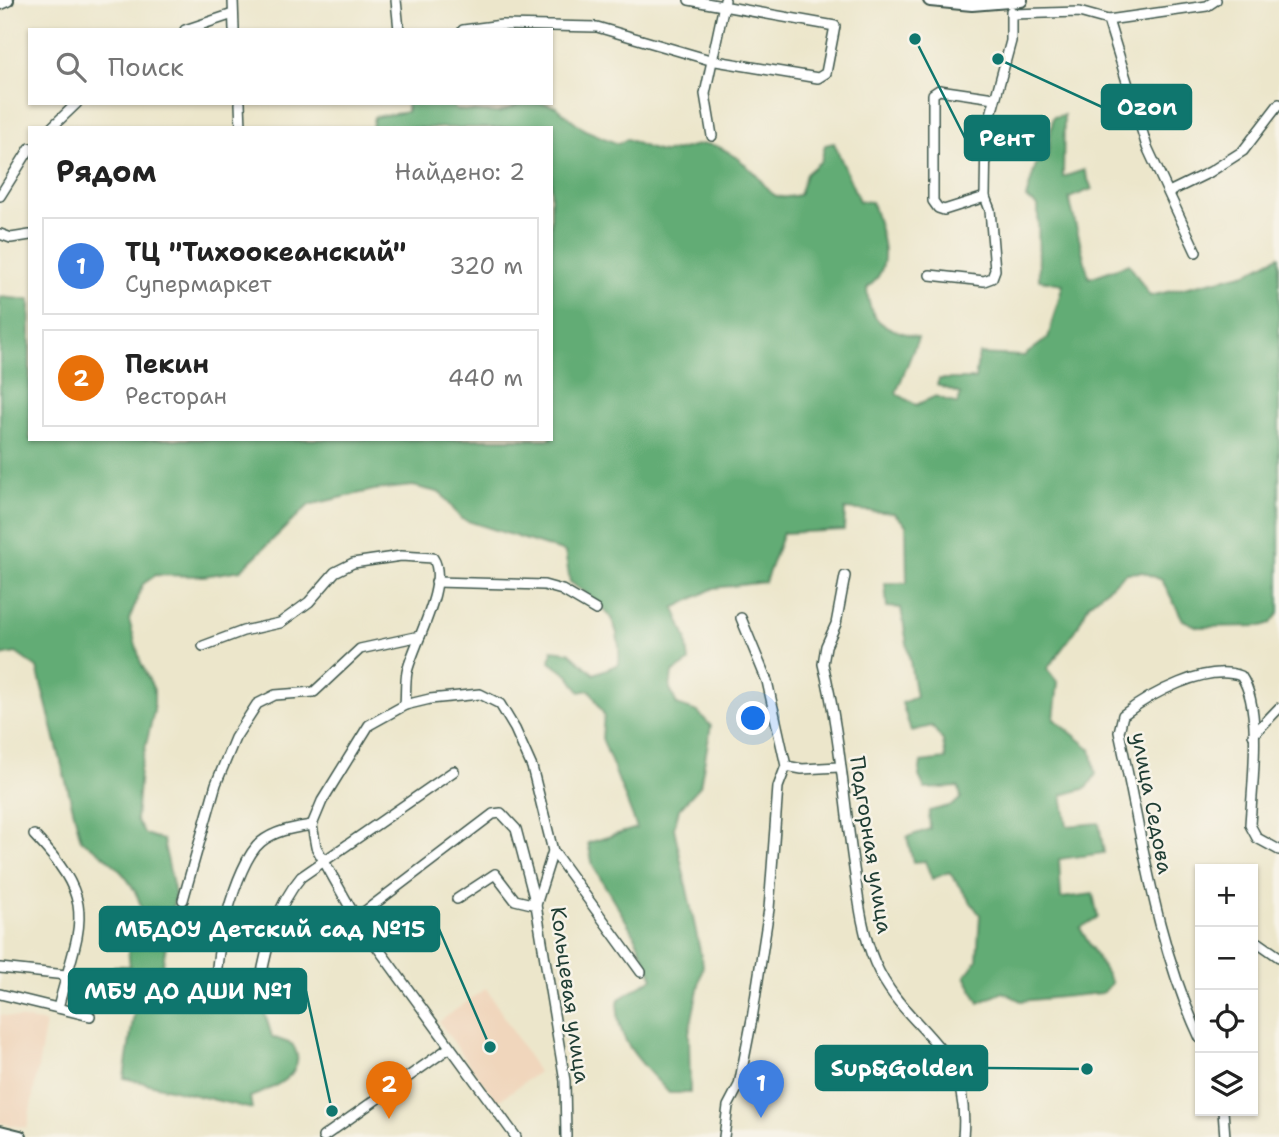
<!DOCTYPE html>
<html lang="ru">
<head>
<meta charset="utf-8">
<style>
	:root { --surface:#fff; --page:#f2f2f2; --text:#222; --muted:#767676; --line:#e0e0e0; --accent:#d1495b }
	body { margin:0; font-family:"Shantell Sans",sans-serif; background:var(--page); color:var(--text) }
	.controls { position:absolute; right:21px; bottom:21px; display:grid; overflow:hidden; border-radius:0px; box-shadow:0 2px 5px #0004 }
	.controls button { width:63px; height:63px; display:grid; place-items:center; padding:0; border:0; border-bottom:2px solid var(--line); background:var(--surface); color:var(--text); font:35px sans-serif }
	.you { position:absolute; left:754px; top:719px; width:24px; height:24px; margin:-18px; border:5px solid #fff; border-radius:50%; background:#1a73e8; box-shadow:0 0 0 10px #1a73e833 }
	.badge { display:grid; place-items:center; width:46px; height:46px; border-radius:50%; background:var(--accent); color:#fff; font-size:23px; font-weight:700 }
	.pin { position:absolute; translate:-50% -58px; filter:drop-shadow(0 2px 4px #0008) }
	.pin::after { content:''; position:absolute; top:37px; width:24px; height:21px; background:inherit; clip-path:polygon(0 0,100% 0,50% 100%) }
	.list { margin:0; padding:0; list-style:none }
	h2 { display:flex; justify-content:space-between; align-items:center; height:91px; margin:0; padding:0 28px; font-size:30px }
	h2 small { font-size:23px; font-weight:400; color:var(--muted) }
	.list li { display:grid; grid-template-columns:46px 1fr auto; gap:21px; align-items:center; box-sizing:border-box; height:98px; margin:0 14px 14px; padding:0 14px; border:2px solid var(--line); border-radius:0px }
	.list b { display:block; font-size:26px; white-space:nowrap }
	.list p { margin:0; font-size:23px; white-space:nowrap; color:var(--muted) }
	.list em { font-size:23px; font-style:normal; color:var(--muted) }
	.icon { flex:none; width:38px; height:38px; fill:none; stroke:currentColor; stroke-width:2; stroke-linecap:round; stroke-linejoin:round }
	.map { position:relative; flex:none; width:1279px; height:1137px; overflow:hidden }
	.search { position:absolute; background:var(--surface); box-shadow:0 2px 5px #0004; left:28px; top:28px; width:525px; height:77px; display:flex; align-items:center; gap:18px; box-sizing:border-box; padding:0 24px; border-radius:0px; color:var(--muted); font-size:26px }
	.panel { position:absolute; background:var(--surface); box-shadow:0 2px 5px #0004; left:28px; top:126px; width:525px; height:315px; border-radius:0px }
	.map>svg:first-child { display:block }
</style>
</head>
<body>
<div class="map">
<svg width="1279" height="1137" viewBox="0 0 1279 1137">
	<rect width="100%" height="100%" fill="#f7f3e8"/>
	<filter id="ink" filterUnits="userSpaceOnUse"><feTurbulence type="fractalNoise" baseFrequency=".0143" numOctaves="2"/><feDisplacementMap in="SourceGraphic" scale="14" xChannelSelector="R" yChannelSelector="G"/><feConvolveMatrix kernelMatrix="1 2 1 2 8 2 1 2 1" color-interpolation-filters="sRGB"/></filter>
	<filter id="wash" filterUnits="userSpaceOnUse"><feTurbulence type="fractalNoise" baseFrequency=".00686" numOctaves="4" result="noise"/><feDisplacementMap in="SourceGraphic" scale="28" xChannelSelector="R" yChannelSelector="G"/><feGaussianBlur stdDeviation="1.57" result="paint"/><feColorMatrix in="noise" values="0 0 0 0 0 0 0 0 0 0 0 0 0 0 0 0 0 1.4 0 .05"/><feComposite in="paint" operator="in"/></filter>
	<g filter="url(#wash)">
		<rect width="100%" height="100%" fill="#ece6cb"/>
		<g fill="#f0d6bc">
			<path d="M 486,988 L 538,1072 L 497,1102 L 439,1022 Z"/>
			<path d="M 0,1015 L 46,1023 L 27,1128 L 0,1123 Z"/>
		</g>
		<path fill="#62ac74" stroke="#407454" stroke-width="2" d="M 407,103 L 451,103 L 456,110 L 499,113 L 522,103 L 544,103 L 556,107 L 585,130 L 618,144 L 627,139 C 639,144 651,151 663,152 C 683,153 701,137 721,148 C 731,153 744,163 752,171 C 771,188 767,203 799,195 L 806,174 L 821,161 L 825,145 L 834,143 L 859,201 L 872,202 C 880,232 897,266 867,288 C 869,326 886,327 918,338 L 896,393 L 916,405 L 936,396 L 957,404 L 961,394 L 937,385 L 939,379 L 975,379 L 979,354 L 1024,356 L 1048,338 L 1063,284 L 1039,280 L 1038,206 L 1026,198 L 1036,164 L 1047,160 L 1053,117 L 1064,115 L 1063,177 L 1084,170 L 1092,189 L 1069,198 L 1089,278 L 1129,264 L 1150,296 L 1247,273 L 1279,256 L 1279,613 L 1271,623 L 1262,626 L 1198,627 L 1183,620 L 1162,580 L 1143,572 L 1126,573 L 1089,604 L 1076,630 L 1047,669 L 1058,683 L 1054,719 L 1091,749 L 1096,774 L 1087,788 L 1062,795 L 1067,826 L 1099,823 L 1104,853 L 1059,859 L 1061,898 L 1093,894 L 1098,917 L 1080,928 L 1112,983 L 1102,993 L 1021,1001 L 1003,992 L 979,1003 L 965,976 L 977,960 L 980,915 L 949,872 L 932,879 L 925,861 L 913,862 L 907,837 L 930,829 L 929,811 L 953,805 L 961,798 L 959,787 L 925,789 L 919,776 L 921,762 L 946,759 L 943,741 L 932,726 L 911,731 L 902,703 L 916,697 L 901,608 L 887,607 L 885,583 L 907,583 L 906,525 L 894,513 L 845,509 L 844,530 L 783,533 L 765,582 L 714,588 L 674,608 L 686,638 L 689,662 L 672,673 L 670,689 L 677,705 L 698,712 L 711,726 L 700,786 L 679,809 L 674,828 L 703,965 L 689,1033 L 690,1093 L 669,1093 C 646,1067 611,1039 619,999 L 653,978 L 634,934 L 593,866 L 588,843 L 637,828 L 602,738 L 604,715 L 590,690 L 580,692 L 569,676 L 550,662 L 552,650 L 569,652 L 594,674 L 619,664 C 622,617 605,607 570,582 L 565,552 L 461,519 L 441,493 L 413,486 L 374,490 L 309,505 L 241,570 L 204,576 L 156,575 L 143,584 L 129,620 L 141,663 L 154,690 L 154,711 L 140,770 L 136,820 L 145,834 L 163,840 L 175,894 L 163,963 L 171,987 L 198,1001 L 264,1010 L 272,1037 L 292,1044 C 312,1073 270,1090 250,1097 L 252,1109 L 124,1078 L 135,1007 L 110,996 L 114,966 L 130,966 L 127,941 L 143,922 C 143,886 110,857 81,840 L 37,668 L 16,653 L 0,656 L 0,297 L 30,300 L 30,439 L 551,439 L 551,128 L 372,128 L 374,117 L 407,112 Z"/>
	</g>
	<g filter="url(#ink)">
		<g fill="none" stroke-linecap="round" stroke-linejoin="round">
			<g stroke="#3e564b" stroke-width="12">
				<g id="street">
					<path d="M 233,0 L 234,30"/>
					<path d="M 396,0 L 399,30"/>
					<path d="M 1012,14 L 1079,12 L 1108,20 L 1147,147 L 1196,252"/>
					<path d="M 1108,20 L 1207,6 L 1216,0"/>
					<path d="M 185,30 L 233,14"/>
					<path d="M 463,30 L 502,25 L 597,27 L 710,60 L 818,78 L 826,73 L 835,26 L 689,0"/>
					<path d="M 240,103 L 241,128"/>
					<path d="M 51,128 L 77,103"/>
					<path d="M 712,136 L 705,94 L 725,0"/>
					<path d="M 1169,192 L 1210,172 L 1243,151 L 1279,104"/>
					<path d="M 0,196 L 30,148"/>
					<path d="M 985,197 L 944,210 L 938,208 L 933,201 L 933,94 L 939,90 L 994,98"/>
					<path d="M 0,234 L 11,238 L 30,235"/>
					<path d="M 930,275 L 984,281 L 992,278 L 995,270 L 990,210 L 985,197 L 986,133 L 1011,41 L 1011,11"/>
					<path d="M 845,576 L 836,624 L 826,646 L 823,664 C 840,732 844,805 855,875 C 859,904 863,935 875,963 C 906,1034 972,1043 963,1137"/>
					<path d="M 436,582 L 544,585 L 562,590 L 596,610"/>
					<path d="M 203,646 L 243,631 L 280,623 L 309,602 L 335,572 L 353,563 L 401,556 L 433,558 C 450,583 413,645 407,672 C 405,682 406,695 405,705"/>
					<path d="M 1253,735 L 1279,708"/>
					<path d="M 786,766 L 802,769 L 839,767"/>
					<path d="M 34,835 C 101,905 79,924 58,1008"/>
					<path d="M 553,851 L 641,972"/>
					<path d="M 183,900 L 216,784 L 235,738 L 257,704 L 275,695 L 314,692 L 360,649 L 420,636"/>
					<path d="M 356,918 L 493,814 L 501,813 L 516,829 L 536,905 L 515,900 L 495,874 L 457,899"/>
					<path d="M 1259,943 L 1279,957"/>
					<path d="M 0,968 L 66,975"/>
					<path d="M 260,982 C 268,943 275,908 301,877 L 454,771"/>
					<path d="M 0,994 L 90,1016"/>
					<path d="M 217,996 C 211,963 235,863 261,842 C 276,830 294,828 312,825"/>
					<path d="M 1200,1038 C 1155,942 1142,835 1119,732 L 1123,715 C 1150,694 1207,663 1241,676 C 1263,707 1252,787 1250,825 L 1257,838 L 1279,850"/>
					<path d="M 1223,1111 L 1225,1137"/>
					<path d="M 323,1137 L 449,1048"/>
					<path d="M 516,1137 L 356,918 L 316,847 L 312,825 L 322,801 L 369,725 L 405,705 L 430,699 L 480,694 L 500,704 L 515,729 L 532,767 L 553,851 L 536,905 L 565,1081 L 566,1137"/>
					<path d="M 724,1137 L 728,1106 L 739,1085 L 752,1019 L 769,909 L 778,787 L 786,766 L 767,681 L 741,618"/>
				</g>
			</g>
			<g stroke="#3e564b" stroke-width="16">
				<g id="secondary">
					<path d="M 930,0 L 972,4 L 1021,0"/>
					<path d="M 0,3 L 7,0"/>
					<path d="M 0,1132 L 20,1137"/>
				</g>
			</g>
			<use href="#street" stroke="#fff" stroke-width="9"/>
			<use href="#secondary" stroke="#fff" stroke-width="12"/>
		</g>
	</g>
	<g text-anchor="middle" stroke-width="5" stroke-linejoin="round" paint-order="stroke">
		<g font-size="21" fill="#1f3d34" stroke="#f7f3e8">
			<text transform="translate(1152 803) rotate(79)" y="7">улица Седова</text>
			<text transform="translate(871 845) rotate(81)" y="7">Подгорная улица</text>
			<text transform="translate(570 995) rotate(82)" y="7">Кольцевая улица</text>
		</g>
	</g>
	<path fill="none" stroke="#0f766e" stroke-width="2.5" d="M998 59L1102 107M915 39L965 138M490 1047L439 929M332 1111L306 991M1087 1069L987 1068"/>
	<g fill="#0f766e" stroke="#f7f3e8" stroke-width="2.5">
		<circle cx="998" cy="59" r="7"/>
		<circle cx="915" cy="39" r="7"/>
		<circle cx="490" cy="1047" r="7"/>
		<circle cx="332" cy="1111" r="7"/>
		<circle cx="1087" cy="1069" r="7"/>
	</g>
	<g fill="#0f766e" stroke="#0f766e" stroke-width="2.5">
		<rect x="1102" y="85" width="89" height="44" rx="7"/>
		<rect x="965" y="116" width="84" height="44" rx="7"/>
		<rect x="100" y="907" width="339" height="44" rx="7"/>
		<rect x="69" y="969" width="237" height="44" rx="7"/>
		<rect x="816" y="1046" width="171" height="44" rx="7"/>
	</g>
	<g font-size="23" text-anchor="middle" font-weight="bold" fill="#fff">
		<text x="1147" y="115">Ozon</text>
		<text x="1007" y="146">Рент</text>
		<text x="270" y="937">МБДОУ Детский сад №15</text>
		<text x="188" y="999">МБУ ДО ДШИ №1</text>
		<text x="902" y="1076">Sup&amp;Golden</text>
	</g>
</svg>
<div class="controls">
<button>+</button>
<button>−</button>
<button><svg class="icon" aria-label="locate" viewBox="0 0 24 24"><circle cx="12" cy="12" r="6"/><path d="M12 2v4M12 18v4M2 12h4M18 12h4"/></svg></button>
<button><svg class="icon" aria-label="layers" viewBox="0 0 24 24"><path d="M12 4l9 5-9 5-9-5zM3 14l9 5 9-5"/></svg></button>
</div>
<div class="you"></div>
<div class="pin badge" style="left:761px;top:1118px;background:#3f7fe0">1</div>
<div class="pin badge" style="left:389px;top:1119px;background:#e8710a">2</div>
<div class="search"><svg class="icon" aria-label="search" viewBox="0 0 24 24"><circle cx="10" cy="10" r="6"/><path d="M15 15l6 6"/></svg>Поиск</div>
<section class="panel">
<h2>Рядом<small>Найдено: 2</small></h2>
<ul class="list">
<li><span class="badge" style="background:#3f7fe0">1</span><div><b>ТЦ &quot;Тихоокеанский&quot;</b><p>Супермаркет</p></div><em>320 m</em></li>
<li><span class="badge" style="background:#e8710a">2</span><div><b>Пекин</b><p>Ресторан</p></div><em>440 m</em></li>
</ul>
</section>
</div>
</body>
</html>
